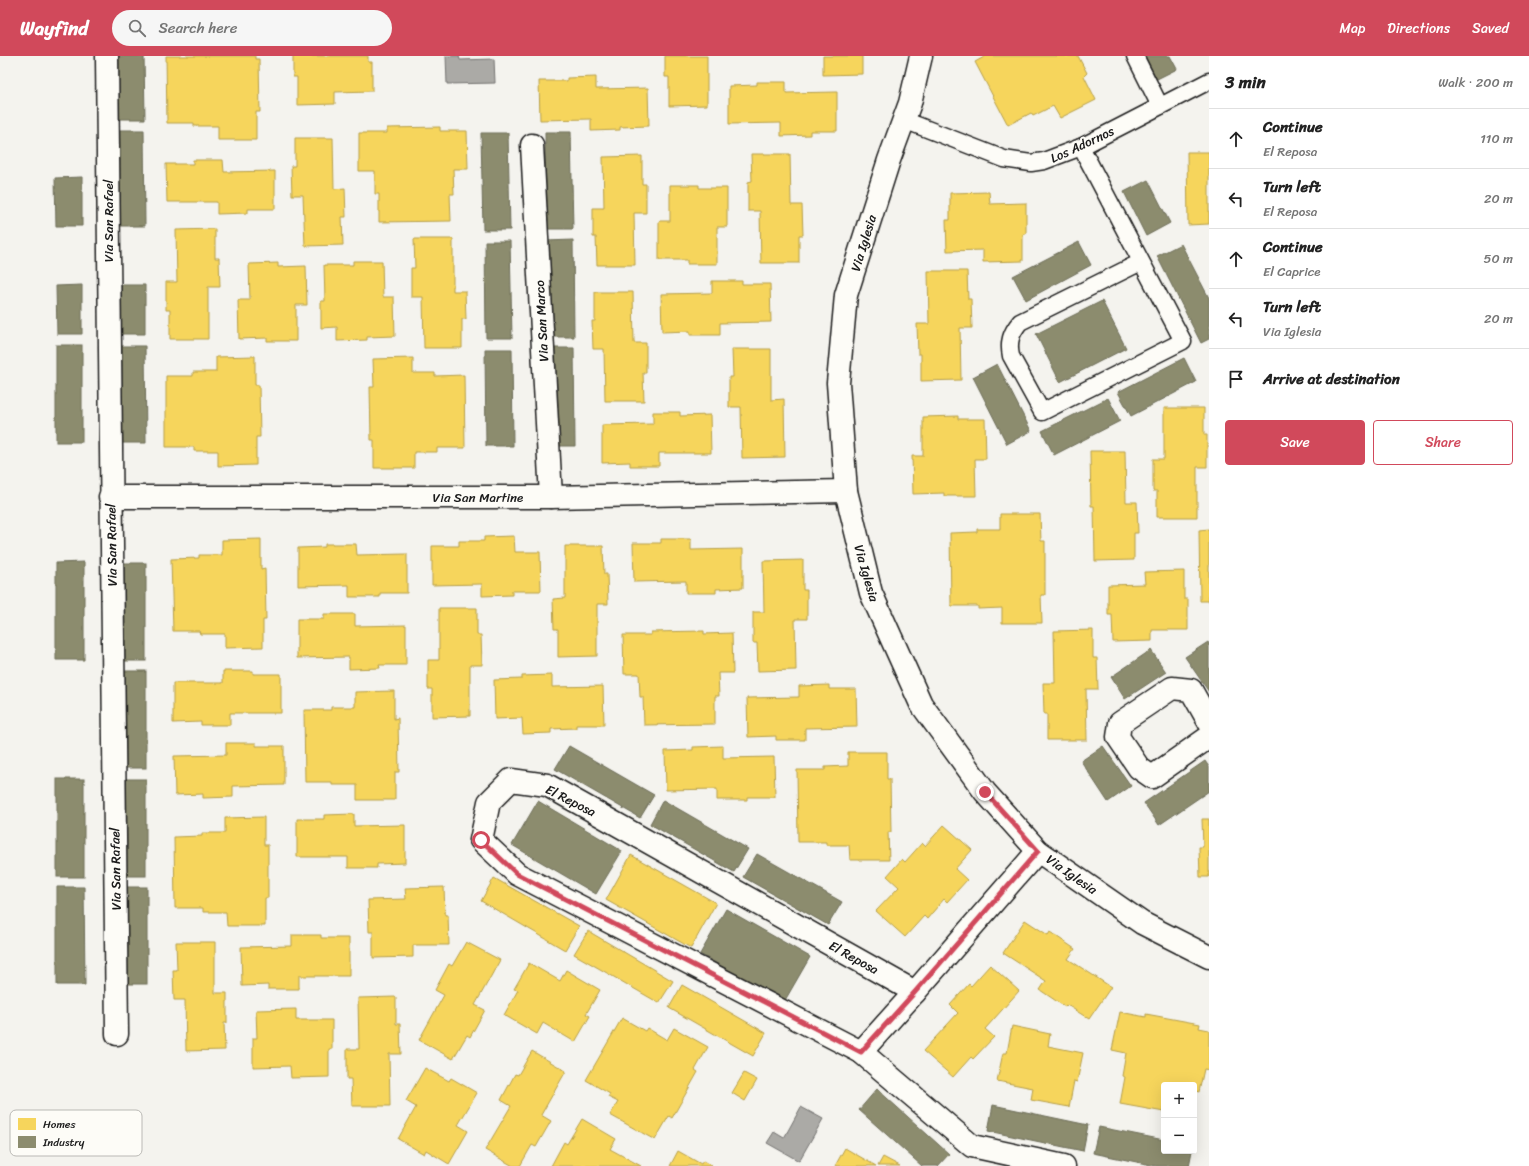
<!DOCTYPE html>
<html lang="en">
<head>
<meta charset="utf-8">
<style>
	:root { --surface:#fff; --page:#f6f6f6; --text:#222; --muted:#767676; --line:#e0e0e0; --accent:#d1495b }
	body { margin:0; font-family:Sriracha,sans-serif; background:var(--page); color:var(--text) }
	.controls { position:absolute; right:12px; bottom:12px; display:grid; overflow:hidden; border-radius:4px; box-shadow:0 4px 16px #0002 }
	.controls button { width:36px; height:36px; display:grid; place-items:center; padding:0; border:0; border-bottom:1px solid var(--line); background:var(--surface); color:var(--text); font:20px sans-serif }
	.stop { position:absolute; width:12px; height:12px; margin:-9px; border:3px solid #d1495b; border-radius:50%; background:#fff }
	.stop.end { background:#d1495b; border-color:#fff; box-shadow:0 1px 4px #0008 }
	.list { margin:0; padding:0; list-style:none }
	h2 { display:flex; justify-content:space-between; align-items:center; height:52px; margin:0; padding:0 16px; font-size:17px }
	h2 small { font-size:13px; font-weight:400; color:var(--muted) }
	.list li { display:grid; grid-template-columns:26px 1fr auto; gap:12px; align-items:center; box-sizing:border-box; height:60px; padding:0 16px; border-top:1px solid var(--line) }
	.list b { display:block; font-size:15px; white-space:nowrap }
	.list p { margin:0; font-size:13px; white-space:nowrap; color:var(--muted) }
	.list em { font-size:13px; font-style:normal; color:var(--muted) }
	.actions { display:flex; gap:8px; padding:12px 16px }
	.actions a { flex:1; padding:9px 0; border:1px solid var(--accent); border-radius:4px; text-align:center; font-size:14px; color:var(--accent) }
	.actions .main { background:var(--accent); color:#fff }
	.icon { flex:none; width:22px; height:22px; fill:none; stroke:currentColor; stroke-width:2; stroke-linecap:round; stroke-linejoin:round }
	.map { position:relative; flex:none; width:1209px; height:1110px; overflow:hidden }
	header { display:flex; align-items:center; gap:24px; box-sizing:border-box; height:56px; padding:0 20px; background:var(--accent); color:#fff }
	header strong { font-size:19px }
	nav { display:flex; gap:22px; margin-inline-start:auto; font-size:14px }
	.search { width:280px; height:36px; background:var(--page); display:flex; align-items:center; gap:10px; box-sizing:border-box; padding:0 14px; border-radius:22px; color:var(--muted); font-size:15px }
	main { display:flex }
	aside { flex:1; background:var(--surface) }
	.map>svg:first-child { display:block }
</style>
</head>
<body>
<header>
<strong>Wayfind</strong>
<div class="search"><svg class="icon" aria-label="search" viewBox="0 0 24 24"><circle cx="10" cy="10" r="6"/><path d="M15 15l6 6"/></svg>Search here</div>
<nav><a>Map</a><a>Directions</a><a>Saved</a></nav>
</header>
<main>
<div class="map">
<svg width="1209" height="1110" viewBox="0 0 1209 1110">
	<rect width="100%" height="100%" fill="#f4f3ee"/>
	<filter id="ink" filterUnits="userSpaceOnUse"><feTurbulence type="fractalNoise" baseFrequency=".025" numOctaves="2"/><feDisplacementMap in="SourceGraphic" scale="8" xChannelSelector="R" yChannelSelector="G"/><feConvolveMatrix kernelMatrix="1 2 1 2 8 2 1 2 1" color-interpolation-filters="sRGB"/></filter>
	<g filter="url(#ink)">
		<g fill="#abaaa6" stroke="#72716f">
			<path d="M 446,0 L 459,0 L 460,4 L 494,3 L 495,27 L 447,28 Z"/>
			<path d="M 801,1051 L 823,1063 L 799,1105 L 767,1087 L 774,1076 L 784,1082 Z"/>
		</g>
		<g fill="#f6d55c" stroke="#b59e49">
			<path d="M 166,0 L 255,0 L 255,3 L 259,3 L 260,56 L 256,56 L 256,84 L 218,84 L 218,70 L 194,70 L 194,67 L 167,67 Z"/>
			<path d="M 293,0 L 368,0 L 368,6 L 372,6 L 372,35 L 335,36 L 335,48 L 297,49 L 297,21 L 293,21 Z"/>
			<path d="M 665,0 L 707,0 L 707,49 L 669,50 L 669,21 L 665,21 Z"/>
			<path d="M 823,0 L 862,0 L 862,18 L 823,19 Z"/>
			<path d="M 986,0 L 1078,0 L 1087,17 L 1084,20 L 1096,44 L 1060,62 L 1053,50 L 1033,60 L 1031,57 L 1008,69 L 975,6 Z"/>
			<path d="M 596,21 L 596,33 L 648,32 L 649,70 L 620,71 L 620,74 L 591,75 L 591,63 L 540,64 L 539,25 L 567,25 L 567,22 Z"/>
			<path d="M 757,26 L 786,26 L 786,37 L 837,36 L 837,75 L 810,75 L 810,79 L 781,80 L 781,67 L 729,68 L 729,30 L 757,29 Z"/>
			<path d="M 440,71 L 440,75 L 467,75 L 468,113 L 453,113 L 454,138 L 450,138 L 451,165 L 379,166 L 379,138 L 375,138 L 375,115 L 359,115 L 359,77 L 387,77 L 387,72 Z"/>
			<path d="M 295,82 L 333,82 L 334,133 L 345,132 L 346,161 L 342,161 L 343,189 L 305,190 L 303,139 L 292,139 L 291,110 L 295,110 Z"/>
			<path d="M 1187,96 L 1209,96 L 1209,168 L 1188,169 Z"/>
			<path d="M 751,98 L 790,98 L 791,149 L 802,149 L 803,179 L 799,179 L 799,207 L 761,207 L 760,155 L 748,155 L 748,126 L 752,125 Z"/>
			<path d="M 642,100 L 642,128 L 646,128 L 646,157 L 634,157 L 635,209 L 597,209 L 596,181 L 593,181 L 593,152 L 604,152 L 603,101 Z"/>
			<path d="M 193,104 L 223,104 L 224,116 L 275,115 L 275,153 L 248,153 L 248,157 L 217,158 L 217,146 L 167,146 L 166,108 L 193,108 Z"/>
			<path d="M 670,129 L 699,129 L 699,132 L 727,132 L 727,171 L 717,171 L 717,208 L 687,208 L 687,204 L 659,204 L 659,165 L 670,165 Z"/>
			<path d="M 989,136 L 990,148 L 1026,147 L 1026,178 L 1023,178 L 1023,205 L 983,206 L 983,194 L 947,195 L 946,164 L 950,164 L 950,137 Z"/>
			<path d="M 215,173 L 215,202 L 219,202 L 220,231 L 208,231 L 208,283 L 170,283 L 170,254 L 166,254 L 166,226 L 177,226 L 176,174 Z"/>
			<path d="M 414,183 L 453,183 L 453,235 L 465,235 L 466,263 L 462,263 L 462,292 L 424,292 L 423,241 L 411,241 L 411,212 L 415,212 Z"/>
			<path d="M 353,205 L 382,205 L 383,241 L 394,241 L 395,280 L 367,281 L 367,284 L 337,285 L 337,271 L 321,272 L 321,245 L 325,245 L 324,209 L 353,209 Z"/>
			<path d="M 278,207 L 278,211 L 306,210 L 307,249 L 296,249 L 296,285 L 267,285 L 267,282 L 239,283 L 238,244 L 250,244 L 249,208 Z"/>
			<path d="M 928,215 L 967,215 L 968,243 L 971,243 L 972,272 L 960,272 L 961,324 L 921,325 L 921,298 L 918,298 L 917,268 L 929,268 Z"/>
			<path d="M 712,225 L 742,225 L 742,228 L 770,228 L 771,266 L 720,267 L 720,279 L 690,279 L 690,275 L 662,276 L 661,238 L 712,237 Z"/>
			<path d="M 595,236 L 633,236 L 634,287 L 646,287 L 646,317 L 643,317 L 644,345 L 605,345 L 604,293 L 593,293 L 592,265 L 595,265 Z"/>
			<path d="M 732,293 L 771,293 L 771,344 L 784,343 L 785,401 L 742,402 L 741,351 L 729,351 L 729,321 L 733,321 Z"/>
			<path d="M 255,300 L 255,329 L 259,329 L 260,381 L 256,381 L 256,409 L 218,410 L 218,395 L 194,395 L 194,391 L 166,391 L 166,320 L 193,320 L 193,316 L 216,316 L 216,301 Z"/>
			<path d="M 413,302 L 413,317 L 435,317 L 435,320 L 464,319 L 465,392 L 437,392 L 437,396 L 414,396 L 414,412 L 374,412 L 374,384 L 371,384 L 370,331 L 374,331 L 373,303 Z"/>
			<path d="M 1164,352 L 1204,352 L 1204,379 L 1207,379 L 1207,411 L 1197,411 L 1197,461 L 1157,461 L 1157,435 L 1153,435 L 1153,403 L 1164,403 Z"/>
			<path d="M 653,356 L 680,356 L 680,360 L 710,359 L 711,397 L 659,397 L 659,410 L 630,410 L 630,406 L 602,407 L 602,369 L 653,368 Z"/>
			<path d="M 958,360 L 958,363 L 985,363 L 986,403 L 975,403 L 976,440 L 944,440 L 944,437 L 913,438 L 912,400 L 923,400 L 923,361 Z"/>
			<path d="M 1090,395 L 1125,395 L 1126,446 L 1137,446 L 1138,477 L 1134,477 L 1134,504 L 1095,505 L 1094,450 L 1091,450 Z"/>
			<path d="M 1000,458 L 1040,458 L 1041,485 L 1045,485 L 1045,539 L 1041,539 L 1042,567 L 1002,567 L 1002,552 L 978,553 L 978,550 L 951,550 L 950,477 L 977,476 L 977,473 L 1000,473 Z"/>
			<path d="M 1209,473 L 1209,545 L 1200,545 L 1199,474 Z"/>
			<path d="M 514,480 L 515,496 L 540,496 L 541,535 L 512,535 L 512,539 L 482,540 L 482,528 L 432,529 L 432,490 L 459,490 L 459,485 L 484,485 L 484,481 Z"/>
			<path d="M 261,483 L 261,513 L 265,512 L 266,564 L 263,564 L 263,591 L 225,592 L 225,578 L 200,578 L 199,575 L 173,575 L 171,503 L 199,502 L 199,499 L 222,499 L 222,484 Z"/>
			<path d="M 661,483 L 691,483 L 691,494 L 743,493 L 743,532 L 716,533 L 716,537 L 686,537 L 686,525 L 634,526 L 633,487 L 661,487 Z"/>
			<path d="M 325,488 L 356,488 L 357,499 L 407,498 L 407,537 L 380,537 L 380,541 L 349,541 L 349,529 L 298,530 L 298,492 L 325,491 Z"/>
			<path d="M 565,490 L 603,490 L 604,518 L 607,518 L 608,548 L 597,548 L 597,600 L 558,601 L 558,573 L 554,573 L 553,543 L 565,542 Z"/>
			<path d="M 803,504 L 803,534 L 807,534 L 807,563 L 795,563 L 796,614 L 758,615 L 757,587 L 753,587 L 753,556 L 764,556 L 763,505 Z"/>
			<path d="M 1184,515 L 1184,543 L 1188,543 L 1188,574 L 1152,574 L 1152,585 L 1113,586 L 1112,559 L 1108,559 L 1108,529 L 1145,528 L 1144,516 Z"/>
			<path d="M 439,552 L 477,552 L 477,579 L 481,579 L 482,609 L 470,609 L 470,660 L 432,661 L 432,633 L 428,633 L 428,604 L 439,604 Z"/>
			<path d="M 324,558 L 355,558 L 355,570 L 406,569 L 406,609 L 379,609 L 380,612 L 349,613 L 349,601 L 297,602 L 297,563 L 324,563 Z"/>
			<path d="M 1093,574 L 1093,602 L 1097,602 L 1098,633 L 1086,633 L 1087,684 L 1047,684 L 1047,658 L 1044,658 L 1043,627 L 1055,627 L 1054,575 Z"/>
			<path d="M 704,575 L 704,578 L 732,577 L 733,617 L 718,617 L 719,640 L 715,640 L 715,668 L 644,669 L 643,641 L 640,641 L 639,618 L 624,618 L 623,579 L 651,579 L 651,576 Z"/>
			<path d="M 223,615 L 253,615 L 253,618 L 281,618 L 281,657 L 230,657 L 230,669 L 201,669 L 201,666 L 173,667 L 173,627 L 223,627 Z"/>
			<path d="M 552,619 L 552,631 L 603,630 L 604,669 L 576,669 L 576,672 L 551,673 L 551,677 L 523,678 L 522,662 L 495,663 L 494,624 L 522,623 L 522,620 Z"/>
			<path d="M 829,629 L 829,633 L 856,633 L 857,671 L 805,672 L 805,684 L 776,684 L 776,680 L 748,681 L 747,642 L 799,641 L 799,630 Z"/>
			<path d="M 394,635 L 394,663 L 398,662 L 399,716 L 395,716 L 395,744 L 357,744 L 357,729 L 332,729 L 332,726 L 305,726 L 304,654 L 331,654 L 331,651 L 355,651 L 355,636 Z"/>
			<path d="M 226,687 L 256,687 L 256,690 L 284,690 L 284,729 L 233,730 L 233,741 L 203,742 L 203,738 L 175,739 L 174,700 L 226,699 Z"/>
			<path d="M 723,690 L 723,702 L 774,701 L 775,741 L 747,741 L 747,744 L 717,744 L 717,733 L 666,734 L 665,695 L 693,694 L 693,691 Z"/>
			<path d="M 848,696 L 887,696 L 887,723 L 890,723 L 891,776 L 888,776 L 889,804 L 850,804 L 849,789 L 826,789 L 826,786 L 798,786 L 797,714 L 825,714 L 825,711 L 848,710 Z"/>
			<path d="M 354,758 L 354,770 L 405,769 L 405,807 L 377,808 L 377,812 L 348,812 L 348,801 L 297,801 L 297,763 L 324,763 L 324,759 Z"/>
			<path d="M 264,761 L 264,789 L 268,789 L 268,842 L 265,842 L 265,870 L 227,870 L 226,856 L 203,856 L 203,852 L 175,852 L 174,781 L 202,780 L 202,777 L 225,777 L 225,762 Z"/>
			<path d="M 1202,763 L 1209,763 L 1209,821 L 1200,821 L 1199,791 L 1203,791 Z"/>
			<path d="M 944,769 L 972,794 L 955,813 L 967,824 L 947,846 L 944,843 L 927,863 L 924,860 L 905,881 L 876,855 L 899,831 L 887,820 L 902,803 L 905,806 L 922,787 L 925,790 Z"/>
			<path d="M 631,799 L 716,847 L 691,892 L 606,844 Z"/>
			<path d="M 494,822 L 579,870 L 565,894 L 481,845 Z"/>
			<path d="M 444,831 L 445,859 L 448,859 L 449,889 L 413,889 L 413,901 L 373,902 L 373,876 L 369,876 L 368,844 L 406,843 L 405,832 Z"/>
			<path d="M 1025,864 L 1048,879 L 1050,876 L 1075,893 L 1068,903 L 1111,931 L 1089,963 L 1067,949 L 1065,951 L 1040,934 L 1046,925 L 1003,897 Z"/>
			<path d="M 588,875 L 673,925 L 659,947 L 574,898 Z"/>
			<path d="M 292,879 L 321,879 L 321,882 L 349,882 L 349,920 L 299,920 L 299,933 L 268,933 L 268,929 L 242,930 L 241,891 L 292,890 Z"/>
			<path d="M 176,886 L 215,886 L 215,937 L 227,937 L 227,967 L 224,967 L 225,994 L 186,995 L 185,944 L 174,944 L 173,914 L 177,914 Z"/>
			<path d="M 466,886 L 500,904 L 475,949 L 485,954 L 470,981 L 467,979 L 453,1003 L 419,984 L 444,939 L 435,934 L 449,908 L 452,910 Z"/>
			<path d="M 529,907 L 560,925 L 566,914 L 600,934 L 586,958 L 590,960 L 575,986 L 543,967 L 537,978 L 504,959 L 518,934 L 514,933 Z"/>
			<path d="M 990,909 L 1019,935 L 985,973 L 994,981 L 973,1003 L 971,1001 L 953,1021 L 923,995 L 958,957 L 950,949 L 969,928 L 971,930 Z"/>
			<path d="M 682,929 L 766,977 L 753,1000 L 669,952 Z"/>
			<path d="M 396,941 L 396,968 L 400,968 L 401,998 L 389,998 L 390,1050 L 352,1050 L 351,1023 L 347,1023 L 347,993 L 359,993 L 358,942 Z"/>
			<path d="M 296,953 L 296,964 L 332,964 L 332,993 L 329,993 L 329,1021 L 291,1022 L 290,1010 L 253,1011 L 253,982 L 257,982 L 256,954 Z"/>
			<path d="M 1120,956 L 1146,961 L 1146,958 L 1200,968 L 1199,972 L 1209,974 L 1209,1014 L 1204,1013 L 1199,1036 L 1196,1035 L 1194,1043 L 1194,1029 L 1164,1029 L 1164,1056 L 1120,1048 L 1125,1021 L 1122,1020 L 1126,997 L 1112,994 Z"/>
			<path d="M 622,962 L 645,975 L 647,972 L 667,984 L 674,972 L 708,991 L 695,1014 L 698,1016 L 672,1062 L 669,1060 L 655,1084 L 610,1059 L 618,1046 L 608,1041 L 610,1038 L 586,1024 Z"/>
			<path d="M 1012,970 L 1050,978 L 1048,990 L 1083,997 L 1077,1026 L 1074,1025 L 1069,1051 L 1031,1044 L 1033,1032 L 997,1025 L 1003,997 L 1007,997 Z"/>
			<path d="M 532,995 L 566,1015 L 541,1059 L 551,1065 L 536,1091 L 532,1089 L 520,1110 L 513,1110 L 485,1094 L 511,1050 L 501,1044 L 515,1018 L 518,1019 Z"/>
			<path d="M 425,1012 L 449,1025 L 451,1022 L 477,1037 L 458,1069 L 468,1075 L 449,1108 L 426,1094 L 424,1098 L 398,1083 L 416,1051 L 406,1045 Z"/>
			<path d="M 744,1017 L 757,1024 L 745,1045 L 732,1037 Z"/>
			<path d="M 582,1063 L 616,1083 L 610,1093 L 641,1110 L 551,1110 L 564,1086 L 567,1088 Z"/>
			<path d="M 845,1092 L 876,1110 L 835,1110 Z"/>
			<path d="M 678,1095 L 701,1108 L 703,1105 L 712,1110 L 670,1110 Z"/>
			<path d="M 883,1101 L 900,1110 L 878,1110 Z"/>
		</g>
		<g fill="#8c8c6e" stroke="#6a6a55">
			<path d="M 118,0 L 144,0 L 145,63 L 118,63 Z"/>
			<path d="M 1140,0 L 1170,0 L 1177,13 L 1153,25 Z"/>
			<path d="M 117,74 L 144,74 L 145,170 L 118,170 Z"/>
			<path d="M 545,76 L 571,76 L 573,173 L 546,173 Z"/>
			<path d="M 481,77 L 508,77 L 510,174 L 483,174 Z"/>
			<path d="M 82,121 L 82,170 L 56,170 L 55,122 Z"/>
			<path d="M 1148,124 L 1170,167 L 1146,180 L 1124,136 Z"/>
			<path d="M 573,184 L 574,281 L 547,281 L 546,185 Z"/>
			<path d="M 485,185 L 510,185 L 512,282 L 486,282 Z"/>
			<path d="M 1079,186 L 1091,209 L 1026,244 L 1013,220 Z"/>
			<path d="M 1181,188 L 1209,242 L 1209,283 L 1201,287 L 1157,200 Z"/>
			<path d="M 82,229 L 82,278 L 57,278 L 56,230 Z"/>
			<path d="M 118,229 L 145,229 L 145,278 L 119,278 Z"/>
			<path d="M 1102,245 L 1126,292 L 1060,326 L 1036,278 Z"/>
			<rect x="56" y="289" width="26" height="97"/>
			<path d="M 118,290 L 145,290 L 146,387 L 119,387 Z"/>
			<path d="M 547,292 L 574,292 L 575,390 L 549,390 Z"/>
			<path d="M 485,293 L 512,293 L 513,390 L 486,390 Z"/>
			<path d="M 1184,302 L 1196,326 L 1131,360 L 1118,336 Z"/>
			<path d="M 997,308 L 1031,375 L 1007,388 L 973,321 Z"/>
			<path d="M 1108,342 L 1120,365 L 1054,399 L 1042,375 Z"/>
			<path d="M 84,506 L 84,604 L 56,604 L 56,507 Z"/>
			<rect x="119" y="507" width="27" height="98"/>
			<path d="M 1208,586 L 1209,588 L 1209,636 L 1185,601 Z"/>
			<path d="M 1151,594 L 1166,616 L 1125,643 L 1111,621 Z"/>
			<rect x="119" y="615" width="27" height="97"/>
			<path d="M 569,690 L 654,739 L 640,762 L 555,713 Z"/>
			<path d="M 1103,690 L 1131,730 L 1108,746 L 1081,705 Z"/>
			<path d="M 1205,705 L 1209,711 L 1209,735 L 1159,769 L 1144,747 Z"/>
			<rect x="57" y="723" width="27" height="98"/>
			<rect x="119" y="723" width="27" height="97"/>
			<path d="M 663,744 L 748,793 L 734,816 L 650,768 Z"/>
			<path d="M 538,745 L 622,795 L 596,838 L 512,789 Z"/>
			<path d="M 757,798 L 842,846 L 828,869 L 743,821 Z"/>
			<path d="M 57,831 L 84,831 L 85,929 L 57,929 Z"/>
			<rect x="119" y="831" width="28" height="97"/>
			<path d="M 726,853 L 810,901 L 784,946 L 700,898 Z"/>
			<path d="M 877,1033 L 949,1098 L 938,1110 L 922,1110 L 859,1054 Z"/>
			<path d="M 993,1049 L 1088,1069 L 1083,1095 L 988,1075 Z"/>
			<path d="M 1099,1071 L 1164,1084 L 1164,1095 L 1192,1095 L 1189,1110 L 1156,1110 L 1093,1097 Z"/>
		</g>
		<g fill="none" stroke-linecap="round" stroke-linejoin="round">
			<g stroke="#1c1c1c" stroke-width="19">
				<g id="lane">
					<path d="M 1135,0 L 1160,50"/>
					<path d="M 904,64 L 1004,103 L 1031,107 L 1044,105 L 1081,91 L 1209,25"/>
					<path d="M 1081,91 L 1183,285 L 1042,356 L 1011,300 C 1008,286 1011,277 1020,266 L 1141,206"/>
				</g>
			</g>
			<g stroke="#1c1c1c" stroke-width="25">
				<g id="street">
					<path d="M 107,0 L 117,978"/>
					<path d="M 532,89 L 551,441"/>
					<path d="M 110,441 L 551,441 L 846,435"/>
					<path d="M 1209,666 L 1191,634 L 1172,632 L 1120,667 L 1118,681 L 1139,712 L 1152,721 L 1209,681"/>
					<path d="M 915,936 L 547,729 L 511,724 L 489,746 L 481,784 L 517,818 L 861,996 L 972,1090 L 1064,1110"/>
					<path d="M 861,996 L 915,936 L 1038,795"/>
				</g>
			</g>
			<g stroke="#1c1c1c" stroke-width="25">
				<path id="secondary" d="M 921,0 L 910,47 L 889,104 L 846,239 L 838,327 L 846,435 L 871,537 L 921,648 L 985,736 L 1038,795 L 1142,867 L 1209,901"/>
			</g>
			<use href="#lane" stroke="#fdfcf7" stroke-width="16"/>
			<use href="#street" stroke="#fdfcf7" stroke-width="22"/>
			<use href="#secondary" stroke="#fdfcf7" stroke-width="22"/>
		</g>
	</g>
	<g fill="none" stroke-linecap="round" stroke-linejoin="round" filter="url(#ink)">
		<path stroke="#d1495b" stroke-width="5" d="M 481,784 L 517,818 L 861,996 L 915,936 L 1038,795 L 985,736"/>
	</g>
	<g text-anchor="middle" stroke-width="4" stroke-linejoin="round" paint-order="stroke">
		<g font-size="13" fill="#1c1c1c" stroke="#fdfcf7">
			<text transform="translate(1082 88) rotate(-25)" y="5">Los Adornos</text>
			<text transform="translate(108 165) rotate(-90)" y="5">Via San Rafael</text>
			<text transform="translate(863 187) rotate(-73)" y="5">Via Iglesia</text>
			<text transform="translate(541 265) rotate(-93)" y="5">Via San Marco</text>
			<text x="478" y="446">Via San Martine</text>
			<text transform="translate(111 489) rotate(-91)" y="5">Via San Rafael</text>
			<text transform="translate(867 517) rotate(74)" y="5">Via Iglesia</text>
			<text transform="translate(571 744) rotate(27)" y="5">El Reposa</text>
			<text transform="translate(115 813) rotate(-91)" y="5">Via San Rafael</text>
			<text transform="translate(1072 818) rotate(35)" y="5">Via Iglesia</text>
			<text transform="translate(854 901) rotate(29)" y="5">El Reposa</text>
		</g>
	</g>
	<rect x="10" y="1054" width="132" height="46" rx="6" fill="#fdfcf7" stroke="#bab9b5" stroke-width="1"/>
	<rect x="18" y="1062" width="18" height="12" fill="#f6d55c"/>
	<rect x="18" y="1080" width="18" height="12" fill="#8c8c6e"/>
	<g font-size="11" fill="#1c1c1c">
		<text x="43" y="1072">Homes</text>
		<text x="43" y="1090">Industry</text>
	</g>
</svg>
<div class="controls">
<button>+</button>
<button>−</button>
</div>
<div class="stop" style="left:481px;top:784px"></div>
<div class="stop end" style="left:985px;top:736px"></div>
</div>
<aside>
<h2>3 min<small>Walk · 200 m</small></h2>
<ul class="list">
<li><svg class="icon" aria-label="ahead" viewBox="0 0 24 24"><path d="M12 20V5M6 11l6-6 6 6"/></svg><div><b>Continue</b><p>El Reposa</p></div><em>110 m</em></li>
<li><svg class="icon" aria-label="left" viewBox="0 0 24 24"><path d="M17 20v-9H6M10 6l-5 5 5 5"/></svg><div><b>Turn left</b><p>El Reposa</p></div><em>20 m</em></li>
<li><svg class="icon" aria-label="ahead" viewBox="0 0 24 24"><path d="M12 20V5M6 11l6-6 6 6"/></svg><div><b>Continue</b><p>El Caprice</p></div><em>50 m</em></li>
<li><svg class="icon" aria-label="left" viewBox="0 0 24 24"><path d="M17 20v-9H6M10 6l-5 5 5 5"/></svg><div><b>Turn left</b><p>Via Iglesia</p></div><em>20 m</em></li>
<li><svg class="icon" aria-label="arrive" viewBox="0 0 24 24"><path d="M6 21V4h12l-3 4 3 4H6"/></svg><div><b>Arrive at destination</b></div></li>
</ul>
<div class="actions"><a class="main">Save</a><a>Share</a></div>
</aside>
</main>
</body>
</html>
